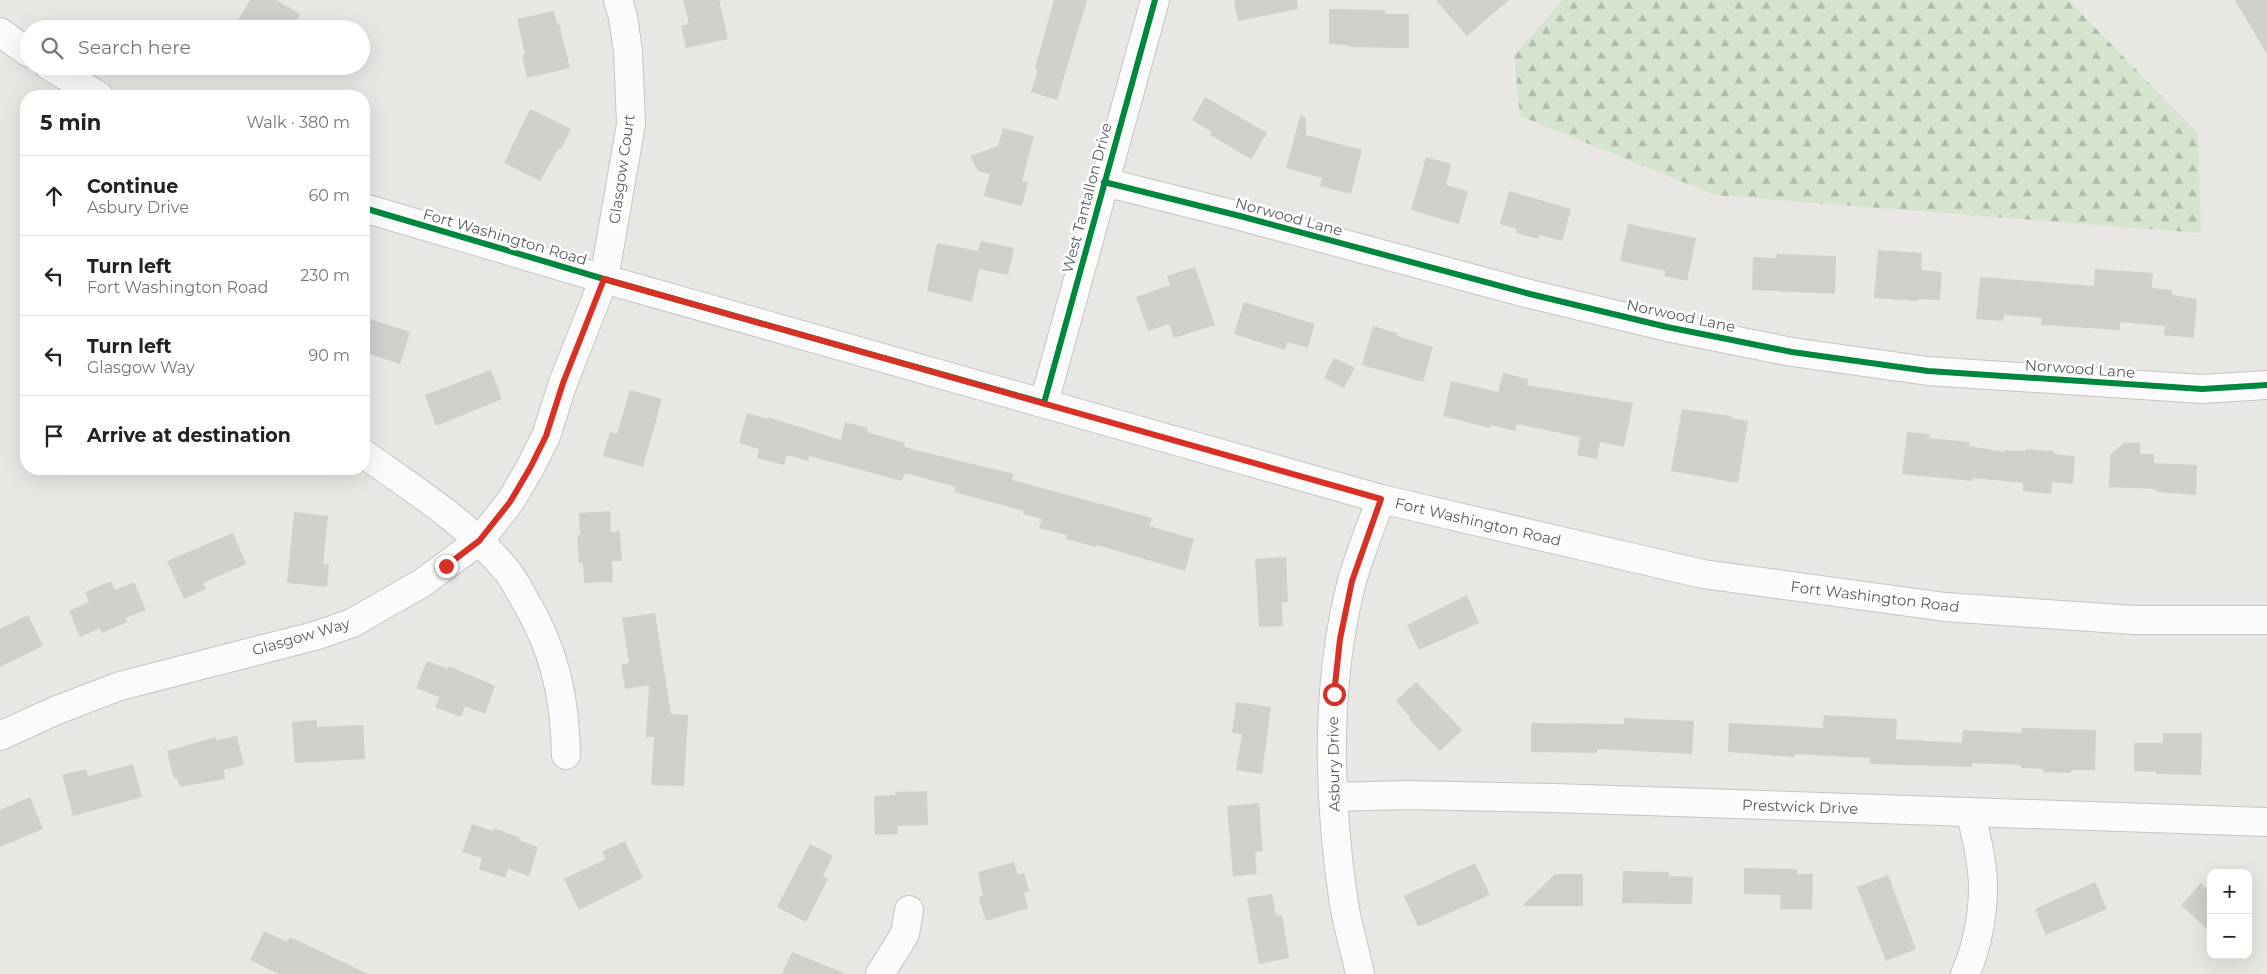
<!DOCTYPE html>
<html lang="en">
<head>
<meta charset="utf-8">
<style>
	:root { --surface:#fff; --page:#f2f2f2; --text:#222; --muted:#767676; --line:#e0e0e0 }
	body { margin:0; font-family:Montserrat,sans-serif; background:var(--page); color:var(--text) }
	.controls { position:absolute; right:15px; bottom:15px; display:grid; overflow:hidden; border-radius:10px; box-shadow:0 5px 20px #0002 }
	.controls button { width:45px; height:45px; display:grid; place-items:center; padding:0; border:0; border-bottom:1px solid var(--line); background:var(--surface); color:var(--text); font:25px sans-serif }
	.stop { position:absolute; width:15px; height:15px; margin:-11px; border:4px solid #d93025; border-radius:50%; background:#fff }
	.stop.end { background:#d93025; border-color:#fff; box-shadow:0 1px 5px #0008 }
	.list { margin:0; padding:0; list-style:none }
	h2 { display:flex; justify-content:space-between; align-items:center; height:65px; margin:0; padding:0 20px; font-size:21px }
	h2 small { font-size:16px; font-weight:400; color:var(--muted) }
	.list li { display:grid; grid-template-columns:32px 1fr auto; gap:15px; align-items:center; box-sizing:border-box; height:80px; padding:0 20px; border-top:1px solid var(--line) }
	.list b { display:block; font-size:19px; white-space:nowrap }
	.list p { margin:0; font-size:16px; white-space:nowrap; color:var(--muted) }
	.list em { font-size:16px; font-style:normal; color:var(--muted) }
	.icon { flex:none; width:28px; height:28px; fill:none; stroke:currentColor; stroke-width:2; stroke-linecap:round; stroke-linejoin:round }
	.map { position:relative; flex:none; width:2267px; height:974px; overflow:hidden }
	.search { position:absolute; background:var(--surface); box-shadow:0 5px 20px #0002; left:20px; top:20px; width:350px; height:55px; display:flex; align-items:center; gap:12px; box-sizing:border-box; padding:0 18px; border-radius:28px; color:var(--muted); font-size:19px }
	.panel { position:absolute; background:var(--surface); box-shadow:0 5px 20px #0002; left:20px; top:90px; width:350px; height:385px; border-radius:20px }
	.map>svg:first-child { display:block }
</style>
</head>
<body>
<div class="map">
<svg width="2267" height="974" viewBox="0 0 2267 974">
	<defs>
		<pattern id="forest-firs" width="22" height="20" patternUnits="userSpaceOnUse" patternTransform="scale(1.25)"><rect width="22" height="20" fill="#d4e4cf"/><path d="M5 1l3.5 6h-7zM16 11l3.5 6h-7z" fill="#afbcab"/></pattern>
	</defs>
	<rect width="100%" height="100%" fill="#e9e7e3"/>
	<path fill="url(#forest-firs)" d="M 1563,0 L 2068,0 L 2198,133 L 2201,233 L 1715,195 L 1520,116 L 1514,55 Z"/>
	<g fill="#d0cfcc">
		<path d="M 250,0 L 276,0 L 300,14 L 292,29 L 233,29 Z"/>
		<path d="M 683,0 L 719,0 L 728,39 L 686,48 L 681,26 L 689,24 Z"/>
		<path d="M 1054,0 L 1087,0 L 1057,100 L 1031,92 L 1038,69 L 1035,68 Z"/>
		<path d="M 1234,0 L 1297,0 L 1298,9 L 1238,21 Z"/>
		<path d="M 1436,0 L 1509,0 L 1467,36 Z"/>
		<path d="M 2235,0 L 2267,0 L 2267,54 Z"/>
		<path d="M 1329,9 L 1385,10 L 1385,14 L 1409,14 L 1409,48 L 1349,47 L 1348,45 L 1329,44 Z"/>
		<path d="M 554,11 L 557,23 L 559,23 L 570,68 L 527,78 L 522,55 L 525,54 L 517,19 Z"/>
		<path d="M 1205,97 L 1267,133 L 1251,159 L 1210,135 L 1212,132 L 1192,120 Z"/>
		<path d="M 530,109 L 571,129 L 561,149 L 559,148 L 540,181 L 504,163 Z"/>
		<path d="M 1300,116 L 1306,117 L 1306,135 L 1362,150 L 1351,194 L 1320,186 L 1322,178 L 1286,168 Z"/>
		<path d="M 1003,128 L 1034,136 L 1022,181 L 1028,182 L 1022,206 L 984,196 L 990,174 L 978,171 L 970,156 L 998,146 Z"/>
		<path d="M 1426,157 L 1451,164 L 1446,185 L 1468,191 L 1459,224 L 1411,210 Z"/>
		<path d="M 1509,191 L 1571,209 L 1562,241 L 1539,235 L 1538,239 L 1516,233 L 1517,229 L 1500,224 Z"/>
		<path d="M 1628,224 L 1696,238 L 1687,281 L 1664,276 L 1666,271 L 1620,261 Z"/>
		<path d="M 981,241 L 1014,248 L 1008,275 L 979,269 L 972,302 L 927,291 L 937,243 L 978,251 Z"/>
		<path d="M 1878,250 L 1922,253 L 1921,270 L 1942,272 L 1940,300 L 1919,299 L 1918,301 L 1874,298 Z"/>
		<path d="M 1777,254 L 1836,256 L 1835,294 L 1752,290 L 1753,257 L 1776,258 Z"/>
		<path d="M 1195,267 L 1215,325 L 1174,338 L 1169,324 L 1148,331 L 1136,297 L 1170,285 L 1167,276 Z"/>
		<path d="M 2095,269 L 2153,273 L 2152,288 L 2172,290 L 2172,295 L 2197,299 L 2194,338 L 2164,335 L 2165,326 L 2120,322 L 2120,330 L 2041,325 L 2042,318 L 2004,315 L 2003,321 L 1976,319 L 1980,277 L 2094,286 Z"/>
		<path d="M 1244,302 L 1315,324 L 1308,348 L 1287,342 L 1285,350 L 1234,334 Z"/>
		<path d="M 364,317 L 410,332 L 400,364 L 364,352 Z"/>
		<path d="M 1373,326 L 1397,333 L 1397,336 L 1433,347 L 1423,382 L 1362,365 Z"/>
		<path d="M 1334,358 L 1355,368 L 1344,388 L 1324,378 Z"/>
		<path d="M 491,370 L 502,399 L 436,426 L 425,395 Z"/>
		<path d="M 1503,373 L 1528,379 L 1527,385 L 1633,403 L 1624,447 L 1600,442 L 1597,459 L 1577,455 L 1580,437 L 1517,424 L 1515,431 L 1491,425 L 1490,428 L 1443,416 L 1451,381 L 1498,392 Z"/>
		<path d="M 630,390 L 662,399 L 643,467 L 603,456 L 610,432 L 617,434 Z"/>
		<path d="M 1682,409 L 1731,416 L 1731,418 L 1748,421 L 1738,483 L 1671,471 Z"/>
		<path d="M 747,413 L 768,419 L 768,417 L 841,440 L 845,422 L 868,428 L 867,432 L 905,443 L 904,446 L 911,449 L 1014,474 L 1012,480 L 1152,518 L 1149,526 L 1194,539 L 1185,571 L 1097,545 L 1096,547 L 1066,539 L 1067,535 L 1039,528 L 1042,519 L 1023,514 L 1024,511 L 954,492 L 956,487 L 905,473 L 902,481 L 809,456 L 808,461 L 787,455 L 784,465 L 757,458 L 759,449 L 739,443 Z"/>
		<path d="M 1907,432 L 1930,434 L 1929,438 L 1969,442 L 1969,446 L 2005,452 L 2005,450 L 2026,451 L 2026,449 L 2054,451 L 2054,454 L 2075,456 L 2073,484 L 2052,482 L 2051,494 L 2023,491 L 2023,483 L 1973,478 L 1973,481 L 1902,474 Z"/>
		<path d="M 2124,443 L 2140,443 L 2140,454 L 2154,454 L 2154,463 L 2197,465 L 2196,495 L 2158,492 L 2155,489 L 2109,487 L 2110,455 Z"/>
		<path d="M 610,511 L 611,532 L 620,531 L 622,561 L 612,561 L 613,582 L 584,583 L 583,563 L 579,563 L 577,535 L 580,535 L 579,513 Z"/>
		<path d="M 294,512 L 328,516 L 323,564 L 329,564 L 327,587 L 287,583 Z"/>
		<path d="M 233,533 L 246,564 L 203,583 L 206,589 L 184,599 L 167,561 Z"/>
		<path d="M 1286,557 L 1288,602 L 1282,602 L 1283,626 L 1259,627 L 1255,559 Z"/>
		<path d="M 111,581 L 115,590 L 134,582 L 146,610 L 126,618 L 127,622 L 102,633 L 100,628 L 80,637 L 69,611 L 89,602 L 85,592 Z"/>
		<path d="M 1467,595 L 1479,623 L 1419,650 L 1407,625 Z"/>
		<path d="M 655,613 L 671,714 L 688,715 L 684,786 L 651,785 L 654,737 L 646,737 L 649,685 L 625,689 L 621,664 L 629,663 L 622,618 Z"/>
		<path d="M 28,615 L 43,646 L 0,667 L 0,629 Z"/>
		<path d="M 427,661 L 448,669 L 449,666 L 495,686 L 485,714 L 465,706 L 461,717 L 435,707 L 439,697 L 416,688 Z"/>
		<path d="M 1416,682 L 1462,730 L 1440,751 L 1409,719 L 1411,718 L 1396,701 Z"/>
		<path d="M 1236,702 L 1271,707 L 1262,774 L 1236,770 L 1242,734 L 1232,733 Z"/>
		<path d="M 1824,715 L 1897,719 L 1896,739 L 1962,743 L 1963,730 L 2022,733 L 2022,728 L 2096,730 L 2095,770 L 2072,770 L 2071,773 L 2043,772 L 2043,769 L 2021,768 L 2021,765 L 1972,763 L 1972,767 L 1869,764 L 1870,758 L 1795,754 L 1795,757 L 1728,752 L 1729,723 L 1823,728 Z"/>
		<path d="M 1624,718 L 1694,721 L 1692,754 L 1597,749 L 1597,753 L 1531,752 L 1531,723 L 1624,724 Z"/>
		<path d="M 317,720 L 317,727 L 363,725 L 365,759 L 295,763 L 292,722 Z"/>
		<path d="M 2163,733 L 2202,733 L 2201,775 L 2156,774 L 2156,772 L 2134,771 L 2134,743 L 2163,743 Z"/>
		<path d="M 237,736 L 244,765 L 224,770 L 225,779 L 180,787 L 177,778 L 174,779 L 167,751 L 216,737 L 217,740 Z"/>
		<path d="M 133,764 L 142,797 L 73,816 L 62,775 L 86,769 L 88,776 Z"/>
		<path d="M 927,791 L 928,825 L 897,826 L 898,834 L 875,835 L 874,796 L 896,795 L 895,792 Z"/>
		<path d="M 30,797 L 43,829 L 0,847 L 0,810 Z"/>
		<path d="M 1259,803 L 1263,851 L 1255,852 L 1257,874 L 1233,876 L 1227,806 Z"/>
		<path d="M 472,824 L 493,831 L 494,828 L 520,838 L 519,840 L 538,847 L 529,876 L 508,869 L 505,878 L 479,869 L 482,858 L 462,852 Z"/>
		<path d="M 625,841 L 643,878 L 579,910 L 564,879 L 606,859 L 602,852 Z"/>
		<path d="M 810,844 L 833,856 L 823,876 L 828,879 L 806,922 L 777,907 Z"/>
		<path d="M 1014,862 L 1018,875 L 1024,873 L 1029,891 L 1024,893 L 1028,908 L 986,921 L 978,897 L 983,896 L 978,872 Z"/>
		<path d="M 1475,863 L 1490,895 L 1418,927 L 1404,896 Z"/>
		<path d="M 1744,868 L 1797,869 L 1797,874 L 1813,874 L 1812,909 L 1780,909 L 1781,895 L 1744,894 Z"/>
		<path d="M 1623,871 L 1669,872 L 1669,876 L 1693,877 L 1692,904 L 1622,903 Z"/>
		<path d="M 1555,874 L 1583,874 L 1583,906 L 1522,906 Z"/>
		<path d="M 1888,875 L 1916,949 L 1886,961 L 1857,887 Z"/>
		<path d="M 2095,882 L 2107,909 L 2046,935 L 2035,909 Z"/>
		<path d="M 2201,883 L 2211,893 L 2211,933 L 2181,905 Z"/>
		<path d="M 1272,894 L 1276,916 L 1282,915 L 1289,958 L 1259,964 L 1247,898 Z"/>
		<path d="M 264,931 L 287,942 L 290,937 L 368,974 L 279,974 L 250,960 Z"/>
		<path d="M 792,952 L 844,973 L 844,974 L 782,974 Z"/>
	</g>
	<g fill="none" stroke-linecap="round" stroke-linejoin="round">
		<g stroke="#c4c4c4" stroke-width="30">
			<g id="street">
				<path d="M 1104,182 L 1240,216 L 1530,294 L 1667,327 L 1792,352 L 1928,371 L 2202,389 L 2267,385"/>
				<path d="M 1044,403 L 1155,0"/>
				<path d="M 364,454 C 413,489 468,523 507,571 C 513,578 518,588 523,597 C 554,648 565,695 566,755"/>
				<path d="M 0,736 L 57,710 L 120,686 L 318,635 L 352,623 L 422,583 L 479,541 L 510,502 L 530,468 L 546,436 L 563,383 L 604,279 L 631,124 L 628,51 L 623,17 L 618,0"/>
				<path d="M 1334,797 L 1407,795 L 1554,798 L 2267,822"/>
				<path d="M 880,974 L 905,934 L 909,910"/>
				<path d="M 1965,974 C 1977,949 1983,914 1983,887 C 1983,862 1976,837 1971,814"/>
			</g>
		</g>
		<g stroke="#c5c5c5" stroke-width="30">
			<g id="secondary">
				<path d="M 0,32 L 29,53"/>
				<path d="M 49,66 L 99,96"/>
				<path d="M 364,208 L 604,279 L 1381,499 L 1703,574 L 1945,607 L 2134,620 L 2267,620"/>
				<path d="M 1360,974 C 1355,951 1348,927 1344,904 C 1328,798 1325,685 1352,581 C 1360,553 1371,526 1381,499"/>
			</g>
		</g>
		<use href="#street" stroke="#fcfbfb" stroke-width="28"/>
		<use href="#secondary" stroke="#fcfbfb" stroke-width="28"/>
		<g stroke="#fff" stroke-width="9">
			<g id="cycleway">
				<path d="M 1104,182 L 1240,216 L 1530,294 L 1667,327 L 1792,352 L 1928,371 L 2202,389 L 2267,385"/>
				<path d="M 364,208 L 604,279 L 1044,403 L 1155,0"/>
			</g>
		</g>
		<use href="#cycleway" stroke="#00873e" stroke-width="6"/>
	</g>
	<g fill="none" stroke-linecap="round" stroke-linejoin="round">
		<path stroke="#d93025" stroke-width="6" d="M 446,566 L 479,541 L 510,502 L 530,468 L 546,436 L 563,383 L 604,279 L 1381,499 L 1352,581 L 1340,639 L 1334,694"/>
	</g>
	<g text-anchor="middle" stroke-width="5" stroke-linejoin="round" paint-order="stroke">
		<g font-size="15" fill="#595d60" stroke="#fff">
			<text transform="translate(622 169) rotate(-82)" y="5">Glasgow Court</text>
			<text transform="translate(1087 198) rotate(-75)" y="5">West Tantallon Drive</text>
			<text transform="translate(1289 217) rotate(15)" y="5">Norwood Lane</text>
			<text transform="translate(505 237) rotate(16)" y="5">Fort Washington Road</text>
			<text transform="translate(1681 316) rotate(12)" y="5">Norwood Lane</text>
			<text transform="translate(2080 369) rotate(4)" y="5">Norwood Lane</text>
			<text transform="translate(1478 522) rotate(13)" y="5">Fort Washington Road</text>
			<text transform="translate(1875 597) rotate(7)" y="5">Fort Washington Road</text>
			<text transform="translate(301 637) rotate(-16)" y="5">Glasgow Way</text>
			<text transform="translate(1334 764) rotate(-91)" y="5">Asbury Drive</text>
			<text transform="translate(1800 807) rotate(2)" y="5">Prestwick Drive</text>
		</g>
	</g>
</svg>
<div class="controls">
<button>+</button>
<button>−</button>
</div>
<div class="stop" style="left:1334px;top:694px"></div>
<div class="stop end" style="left:446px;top:566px"></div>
<div class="search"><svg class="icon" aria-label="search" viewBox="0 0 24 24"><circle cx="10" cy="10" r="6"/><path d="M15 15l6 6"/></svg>Search here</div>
<section class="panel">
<h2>5 min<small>Walk · 380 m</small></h2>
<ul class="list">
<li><svg class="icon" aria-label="ahead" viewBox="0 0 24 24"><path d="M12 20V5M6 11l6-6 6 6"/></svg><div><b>Continue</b><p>Asbury Drive</p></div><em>60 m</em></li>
<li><svg class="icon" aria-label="left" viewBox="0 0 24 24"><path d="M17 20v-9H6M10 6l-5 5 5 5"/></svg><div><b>Turn left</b><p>Fort Washington Road</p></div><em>230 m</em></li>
<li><svg class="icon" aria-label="left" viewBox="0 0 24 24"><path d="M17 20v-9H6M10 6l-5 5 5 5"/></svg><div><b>Turn left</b><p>Glasgow Way</p></div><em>90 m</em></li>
<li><svg class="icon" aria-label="arrive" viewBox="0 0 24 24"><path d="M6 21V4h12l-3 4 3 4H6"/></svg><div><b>Arrive at destination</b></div></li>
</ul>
</section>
</div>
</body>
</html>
